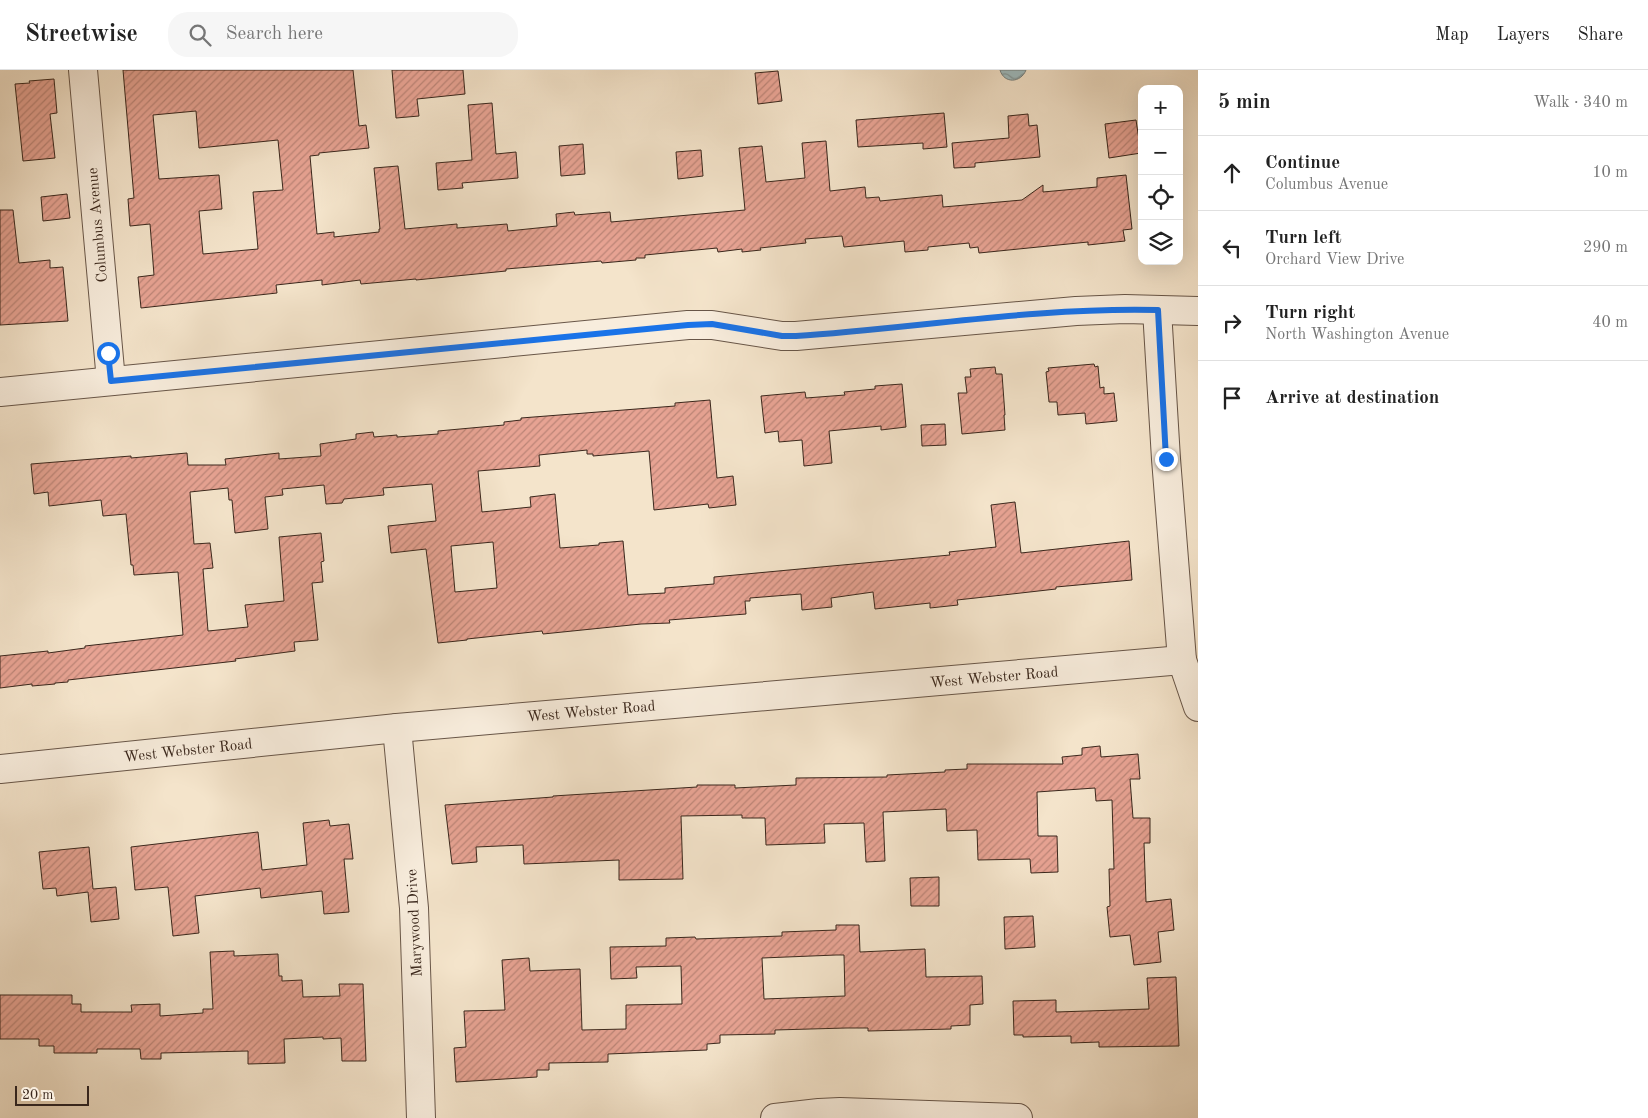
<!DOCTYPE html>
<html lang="en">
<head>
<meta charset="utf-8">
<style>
	:root { --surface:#fff; --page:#f6f6f6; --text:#222; --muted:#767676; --line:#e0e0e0 }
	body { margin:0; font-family:"Old Standard TT",serif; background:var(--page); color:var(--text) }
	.controls { position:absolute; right:15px; top:15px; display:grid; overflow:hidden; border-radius:10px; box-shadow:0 5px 20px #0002 }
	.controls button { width:45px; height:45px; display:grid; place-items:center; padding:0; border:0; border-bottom:1px solid var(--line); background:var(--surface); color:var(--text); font:25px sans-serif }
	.scale { position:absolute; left:15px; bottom:12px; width:74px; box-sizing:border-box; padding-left:5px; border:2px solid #3a271c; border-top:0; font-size:14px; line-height:18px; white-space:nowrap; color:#3a271c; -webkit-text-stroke:4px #f8eddd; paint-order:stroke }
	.stop { position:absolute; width:15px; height:15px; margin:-11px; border:4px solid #1a73e8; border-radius:50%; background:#fff }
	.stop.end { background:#1a73e8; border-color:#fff; box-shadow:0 1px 5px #0008 }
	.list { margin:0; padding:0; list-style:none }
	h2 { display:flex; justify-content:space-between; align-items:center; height:65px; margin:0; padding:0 20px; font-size:21px }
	h2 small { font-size:16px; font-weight:400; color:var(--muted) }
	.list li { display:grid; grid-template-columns:32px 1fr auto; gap:15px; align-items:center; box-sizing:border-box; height:75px; padding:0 20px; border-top:1px solid var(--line) }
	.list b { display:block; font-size:19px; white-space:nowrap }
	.list p { margin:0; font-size:16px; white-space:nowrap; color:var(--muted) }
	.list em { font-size:16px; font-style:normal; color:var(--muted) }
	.icon { flex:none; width:28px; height:28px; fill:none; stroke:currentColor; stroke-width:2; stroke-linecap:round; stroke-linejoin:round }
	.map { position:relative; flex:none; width:1198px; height:1048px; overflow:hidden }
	header { display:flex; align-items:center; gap:30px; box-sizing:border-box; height:70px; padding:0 25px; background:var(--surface); border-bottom:1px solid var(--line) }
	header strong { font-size:24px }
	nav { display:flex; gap:28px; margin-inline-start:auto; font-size:18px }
	.search { width:350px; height:45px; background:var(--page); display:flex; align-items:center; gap:12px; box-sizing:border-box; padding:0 18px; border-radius:20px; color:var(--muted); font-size:19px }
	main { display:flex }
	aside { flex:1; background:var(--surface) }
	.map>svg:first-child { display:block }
</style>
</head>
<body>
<header>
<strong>Streetwise</strong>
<div class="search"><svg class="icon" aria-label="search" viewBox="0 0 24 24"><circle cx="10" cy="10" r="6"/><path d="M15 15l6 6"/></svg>Search here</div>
<nav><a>Map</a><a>Layers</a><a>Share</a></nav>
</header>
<main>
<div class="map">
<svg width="1198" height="1048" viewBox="0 0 1198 1048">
	<defs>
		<pattern id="water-waves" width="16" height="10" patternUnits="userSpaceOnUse" patternTransform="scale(1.25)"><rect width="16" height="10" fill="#9fbcc0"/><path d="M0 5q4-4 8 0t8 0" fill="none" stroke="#83999b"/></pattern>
		<pattern id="building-hatch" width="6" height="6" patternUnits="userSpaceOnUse" patternTransform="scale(1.25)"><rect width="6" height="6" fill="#e7a393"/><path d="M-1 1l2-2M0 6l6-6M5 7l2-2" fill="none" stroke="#bc8577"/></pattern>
	</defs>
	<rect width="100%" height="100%" fill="#f4e4cb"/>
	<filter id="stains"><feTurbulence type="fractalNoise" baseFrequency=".004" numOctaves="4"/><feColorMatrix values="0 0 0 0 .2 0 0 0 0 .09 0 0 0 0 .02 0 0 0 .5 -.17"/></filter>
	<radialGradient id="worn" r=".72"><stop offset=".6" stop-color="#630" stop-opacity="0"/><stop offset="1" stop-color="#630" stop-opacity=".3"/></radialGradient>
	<path fill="url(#water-waves)" stroke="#77807e" d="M 1000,0 L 1026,0 C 1021,13 1004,14 1000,0 Z"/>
	<g fill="url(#building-hatch)" stroke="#3a271c" fill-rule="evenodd">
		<path d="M 123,0 L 353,0 L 359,56 L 366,55 L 369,78 L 319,83 L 319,85 L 310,86 L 317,164 L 334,162 L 334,167 L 379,162 L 379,159 L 380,159 L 374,98 L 398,96 L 405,159 L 457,154 L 457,158 L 507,154 L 508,161 L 557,156 L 556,144 L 574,142 L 575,145 L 610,142 L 611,152 L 745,140 L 739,78 L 762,76 L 766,112 L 805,108 L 802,73 L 826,71 L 830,121 L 865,117 L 866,128 L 879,127 L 880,131 L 942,125 L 943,137 L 1022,130 L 1043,115 L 1043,122 L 1097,117 L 1097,108 L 1126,105 L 1132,159 L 1123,160 L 1125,171 L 1088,175 L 1088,172 L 979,183 L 978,177 L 970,178 L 969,173 L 928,177 L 928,180 L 905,182 L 904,171 L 844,177 L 842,166 L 805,169 L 806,173 L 760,178 L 761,180 L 742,182 L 742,179 L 718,182 L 717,178 L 645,185 L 645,188 L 636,188 L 636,190 L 602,193 L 601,191 L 506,199 L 506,201 L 416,210 L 416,209 L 361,214 L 360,210 L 322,215 L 322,210 L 276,215 L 277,223 L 141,238 L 138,207 L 154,205 L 150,154 L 130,156 L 128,129 L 134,128 ZM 196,41 L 199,78 L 278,70 L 283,120 L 253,122 L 258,179 L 203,184 L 199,141 L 222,139 L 219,105 L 159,109 L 153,45 Z"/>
		<path d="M 392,0 L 463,0 L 465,24 L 417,29 L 419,46 L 396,48 Z"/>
		<path d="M 778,1 L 782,31 L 758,34 L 755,3 Z"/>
		<path d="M 54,9 L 57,43 L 50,44 L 55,88 L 23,91 L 15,14 L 30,13 L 29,11 Z"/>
		<path d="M 492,33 L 496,84 L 516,82 L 518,108 L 462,113 L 463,118 L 438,120 L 436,93 L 472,90 L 468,35 Z"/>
		<path d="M 944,43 L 947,77 L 923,79 L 923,73 L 858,77 L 856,50 Z"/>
		<path d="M 1028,44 L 1029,56 L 1037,55 L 1040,87 L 975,93 L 975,97 L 954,98 L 952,73 L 1009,68 L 1008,46 Z"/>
		<path d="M 1136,50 L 1141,83 L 1109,88 L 1105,54 Z"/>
		<path d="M 583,74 L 585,104 L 561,106 L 559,76 Z"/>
		<path d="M 701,80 L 703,106 L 678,109 L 676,82 Z"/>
		<path d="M 67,124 L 70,148 L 43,151 L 41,127 Z"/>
		<path d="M 0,140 L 13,140 L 19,193 L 50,190 L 50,198 L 63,197 L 68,251 L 0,255 Z"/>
		<path d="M 1094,294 L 1095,297 L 1098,296 L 1100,318 L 1104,317 L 1104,324 L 1114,323 L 1117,351 L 1086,354 L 1085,343 L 1058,345 L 1057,332 L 1049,332 L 1046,302 L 1049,301 L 1048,298 Z"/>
		<path d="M 995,297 L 996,304 L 1002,304 L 1005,345 L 1004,345 L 1005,360 L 962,364 L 958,323 L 967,323 L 965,307 L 971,307 L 970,299 Z"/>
		<path d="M 902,314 L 906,357 L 881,360 L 881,356 L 829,361 L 832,393 L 804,396 L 802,370 L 779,372 L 778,361 L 765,363 L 761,326 L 805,322 L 806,328 L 845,325 L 844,322 L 875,319 L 875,316 Z"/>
		<path d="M 710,330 L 717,408 L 733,406 L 736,435 L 709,438 L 708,434 L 654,440 L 649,381 L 593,386 L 593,384 L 587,384 L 587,380 L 539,385 L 540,396 L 478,401 L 482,442 L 531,437 L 530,427 L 555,424 L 560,478 L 599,475 L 599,473 L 623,471 L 628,525 L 665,523 L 665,518 L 714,514 L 714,507 L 950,485 L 949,482 L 996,477 L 991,435 L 1015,432 L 1021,483 L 1129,471 L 1132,510 L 1056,517 L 1056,519 L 1012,524 L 957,530 L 958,535 L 930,538 L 930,533 L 875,539 L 873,522 L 831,528 L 832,537 L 802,540 L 801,524 L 750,528 L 750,531 L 745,531 L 746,544 L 669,550 L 670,553 L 641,554 L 543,564 L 542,561 L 467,569 L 467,570 L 438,573 L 426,479 L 391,483 L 388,456 L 436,451 L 432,414 L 383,418 L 384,425 L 344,429 L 342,433 L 326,434 L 324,415 L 282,419 L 283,425 L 265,427 L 268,459 L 235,463 L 232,430 L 229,430 L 228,418 L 190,422 L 194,474 L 210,473 L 213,498 L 203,499 L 208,561 L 248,557 L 245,535 L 284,531 L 279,467 L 321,463 L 324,491 L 321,492 L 323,512 L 312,513 L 318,570 L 294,572 L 295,581 L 235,589 L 236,591 L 68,610 L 68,612 L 55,613 L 55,614 L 32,616 L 32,614 L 0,618 L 0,586 L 48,581 L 48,583 L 85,578 L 85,576 L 183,565 L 178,502 L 134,505 L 133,495 L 131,495 L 126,444 L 103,446 L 101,430 L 49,436 L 48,422 L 34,424 L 31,394 L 131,386 L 131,388 L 187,383 L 188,395 L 226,395 L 225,389 L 279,383 L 279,389 L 321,386 L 320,374 L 356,369 L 356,364 L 373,362 L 374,367 L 397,365 L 397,367 L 438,364 L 438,361 L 504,355 L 504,352 L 521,350 L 521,348 L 675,336 L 675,333 ZM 493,472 L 497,518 L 455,522 L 451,476 Z"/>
		<path d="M 945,354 L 946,375 L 922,376 L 921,355 Z"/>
		<path d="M 1100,676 L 1101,687 L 1138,684 L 1140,709 L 1130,709 L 1133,748 L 1150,748 L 1150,773 L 1144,773 L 1146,832 L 1171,829 L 1174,860 L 1158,862 L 1161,892 L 1134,895 L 1130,865 L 1110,867 L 1107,837 L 1110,836 L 1109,799 L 1114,799 L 1112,730 L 1096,731 L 1095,718 L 1037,722 L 1038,766 L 1057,766 L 1058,802 L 1031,803 L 1030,789 L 978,790 L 977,760 L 947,761 L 946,739 L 883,742 L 885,791 L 866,792 L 864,753 L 824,754 L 825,773 L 766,775 L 765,748 L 742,748 L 742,745 L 681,746 L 683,809 L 619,810 L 619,790 L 524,794 L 523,775 L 476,777 L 477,792 L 452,794 L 445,735 L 553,727 L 553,726 L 697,717 L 697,715 L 735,715 L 735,718 L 796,715 L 796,708 L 887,707 L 887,705 L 945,702 L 945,700 L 967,699 L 967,694 L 1063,694 L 1062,687 L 1082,685 L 1082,678 Z"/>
		<path d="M 329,750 L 330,756 L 349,754 L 353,789 L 344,789 L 349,842 L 324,844 L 322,821 L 261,828 L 260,818 L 195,826 L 199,863 L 173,866 L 168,817 L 135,820 L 131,777 L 258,762 L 262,800 L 307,795 L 303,753 Z"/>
		<path d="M 89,777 L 93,819 L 116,817 L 119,849 L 91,852 L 88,822 L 57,826 L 56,818 L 43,819 L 39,782 Z"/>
		<path d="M 939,807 L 939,836 L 911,836 L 910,808 Z"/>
		<path d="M 1033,846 L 1035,877 L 1005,879 L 1004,847 Z"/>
		<path d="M 836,855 L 859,855 L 860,882 L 925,879 L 926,907 L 982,906 L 983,934 L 970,935 L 970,955 L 951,956 L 951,959 L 868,961 L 868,958 L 846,958 L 775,960 L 775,964 L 720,965 L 720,973 L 707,974 L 707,980 L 608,984 L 608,992 L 549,993 L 549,1000 L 537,1000 L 537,1007 L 456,1012 L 454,978 L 466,977 L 464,941 L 505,940 L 502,890 L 529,888 L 530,901 L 580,899 L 582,960 L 626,959 L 626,935 L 682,934 L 681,896 L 636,897 L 637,908 L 611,909 L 610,877 L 666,876 L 666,868 L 695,867 L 696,869 L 782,866 L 782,862 L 836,860 ZM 836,885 L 844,885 L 845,926 L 764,929 L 762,888 Z"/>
		<path d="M 234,881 L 234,886 L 278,884 L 279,906 L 282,906 L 282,911 L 302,910 L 303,927 L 340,926 L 339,914 L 363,914 L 366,991 L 342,991 L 341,968 L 323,969 L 323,967 L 284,969 L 285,993 L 248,994 L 248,981 L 161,983 L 161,989 L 141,989 L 140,979 L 97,979 L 97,983 L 54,983 L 54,976 L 39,976 L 39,969 L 0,969 L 0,925 L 72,925 L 72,934 L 81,934 L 81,942 L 132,942 L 131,935 L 160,934 L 160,946 L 203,943 L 203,939 L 213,939 L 210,882 Z"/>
		<path d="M 1176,907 L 1179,976 L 1099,977 L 1099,972 L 1071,973 L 1071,966 L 1023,967 L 1023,965 L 1014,965 L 1013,931 L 1056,930 L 1056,942 L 1149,939 L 1147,908 Z"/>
	</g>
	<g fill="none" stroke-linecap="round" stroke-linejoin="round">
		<g stroke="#685648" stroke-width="30">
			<g id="street">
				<path d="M 83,0 L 111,311"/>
				<path d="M 1157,240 L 1166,389 L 1182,590 L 1198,637"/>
				<path d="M 0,322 L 688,255 L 712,255 L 782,266 L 796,266 L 1076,241 L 1125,239 L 1198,241"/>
				<path d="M 397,658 L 414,838 L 421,1048"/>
				<path d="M 0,699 L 397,658 L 1182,590"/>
				<path d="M 775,1048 L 819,1043 L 840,1042 L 1018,1048"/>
			</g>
		</g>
		<use href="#street" stroke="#f8eddd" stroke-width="28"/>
	</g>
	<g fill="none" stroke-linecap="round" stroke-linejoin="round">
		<path stroke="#1a73e8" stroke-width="6" d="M 108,283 L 111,311 L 688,255 L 712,254 L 782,266 L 796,266 C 916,258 1037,237 1158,240 L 1166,389"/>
	</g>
	<g text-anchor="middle" stroke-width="4.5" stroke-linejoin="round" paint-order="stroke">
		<g font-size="15" fill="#3a271c" stroke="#f8eddd">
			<text transform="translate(97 155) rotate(-95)" y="5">Columbus Avenue</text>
			<text transform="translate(994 607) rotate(-5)" y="5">West Webster Road</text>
			<text transform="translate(591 641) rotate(-5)" y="5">West Webster Road</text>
			<text transform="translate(188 680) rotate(-6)" y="5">West Webster Road</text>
			<text transform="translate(414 853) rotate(-93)" y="5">Marywood Drive</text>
		</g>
	</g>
	<rect width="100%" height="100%" filter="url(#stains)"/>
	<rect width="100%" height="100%" fill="url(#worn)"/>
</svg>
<div class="controls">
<button>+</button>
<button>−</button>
<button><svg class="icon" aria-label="locate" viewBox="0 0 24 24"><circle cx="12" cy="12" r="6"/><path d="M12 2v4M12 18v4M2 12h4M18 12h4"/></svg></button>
<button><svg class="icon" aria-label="layers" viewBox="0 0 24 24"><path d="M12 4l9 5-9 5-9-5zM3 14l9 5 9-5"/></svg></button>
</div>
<div class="scale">20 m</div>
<div class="stop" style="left:108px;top:283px"></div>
<div class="stop end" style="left:1166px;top:389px"></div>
</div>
<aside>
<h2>5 min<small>Walk · 340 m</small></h2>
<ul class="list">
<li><svg class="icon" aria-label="ahead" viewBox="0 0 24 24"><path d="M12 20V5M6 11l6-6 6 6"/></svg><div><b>Continue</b><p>Columbus Avenue</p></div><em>10 m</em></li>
<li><svg class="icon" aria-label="left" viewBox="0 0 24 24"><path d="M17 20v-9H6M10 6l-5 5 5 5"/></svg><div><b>Turn left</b><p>Orchard View Drive</p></div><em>290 m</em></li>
<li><svg class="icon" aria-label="right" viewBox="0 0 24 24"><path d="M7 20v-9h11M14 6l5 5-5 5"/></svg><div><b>Turn right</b><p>North Washington Avenue</p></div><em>40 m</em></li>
<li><svg class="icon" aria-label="arrive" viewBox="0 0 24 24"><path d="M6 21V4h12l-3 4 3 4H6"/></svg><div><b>Arrive at destination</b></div></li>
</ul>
</aside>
</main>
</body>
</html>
